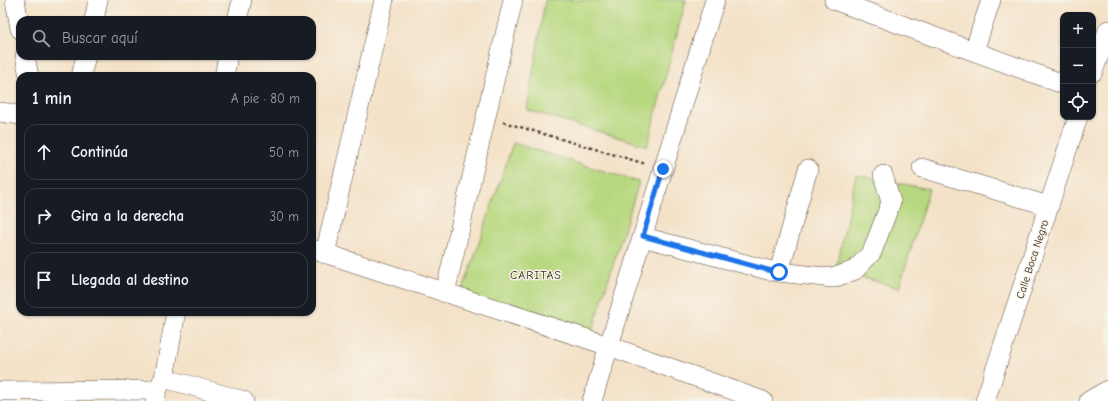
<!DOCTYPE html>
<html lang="es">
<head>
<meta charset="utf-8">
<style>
	:root { --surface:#171b24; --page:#242831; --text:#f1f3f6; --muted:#9ea1a6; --line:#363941 }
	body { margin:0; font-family:"Comic Neue",sans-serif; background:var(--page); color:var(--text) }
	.controls { position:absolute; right:12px; top:12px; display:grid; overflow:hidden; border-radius:8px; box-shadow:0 1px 3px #0004 }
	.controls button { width:36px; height:36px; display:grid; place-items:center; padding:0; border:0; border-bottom:1px solid var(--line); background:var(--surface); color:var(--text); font:20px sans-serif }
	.stop { position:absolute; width:12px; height:12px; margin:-9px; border:3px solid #1a73e8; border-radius:50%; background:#fff }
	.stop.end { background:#1a73e8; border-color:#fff; box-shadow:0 1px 4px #0008 }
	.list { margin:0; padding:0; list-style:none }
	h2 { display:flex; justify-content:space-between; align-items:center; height:52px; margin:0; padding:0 16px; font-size:17px }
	h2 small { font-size:13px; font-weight:400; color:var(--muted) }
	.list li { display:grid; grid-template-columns:26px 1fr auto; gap:12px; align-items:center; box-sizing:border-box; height:56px; margin:0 8px 8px; padding:0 8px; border:1px solid var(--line); border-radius:12px }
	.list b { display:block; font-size:15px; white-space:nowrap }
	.list em { font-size:13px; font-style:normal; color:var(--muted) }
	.icon { flex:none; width:22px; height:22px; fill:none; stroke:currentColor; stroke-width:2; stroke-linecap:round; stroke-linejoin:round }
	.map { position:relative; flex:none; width:1108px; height:401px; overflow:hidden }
	.search { position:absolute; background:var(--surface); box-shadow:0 1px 3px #0004; left:16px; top:16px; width:300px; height:44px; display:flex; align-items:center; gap:10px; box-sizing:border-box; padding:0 14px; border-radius:12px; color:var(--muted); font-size:15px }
	.panel { position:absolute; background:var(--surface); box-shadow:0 1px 3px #0004; left:16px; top:72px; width:300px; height:244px; border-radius:12px }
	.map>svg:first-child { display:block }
</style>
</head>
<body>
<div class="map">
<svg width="1108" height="401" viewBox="0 0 1108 401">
	<rect width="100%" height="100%" fill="#f7f3e8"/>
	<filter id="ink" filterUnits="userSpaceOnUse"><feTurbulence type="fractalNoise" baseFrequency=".025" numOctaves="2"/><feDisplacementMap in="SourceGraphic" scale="8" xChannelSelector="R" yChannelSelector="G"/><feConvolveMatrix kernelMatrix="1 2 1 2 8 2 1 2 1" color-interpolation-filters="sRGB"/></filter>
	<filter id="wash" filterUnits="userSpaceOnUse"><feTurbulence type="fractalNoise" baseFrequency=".012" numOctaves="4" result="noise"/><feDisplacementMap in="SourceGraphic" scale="16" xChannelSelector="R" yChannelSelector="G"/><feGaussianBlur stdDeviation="0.9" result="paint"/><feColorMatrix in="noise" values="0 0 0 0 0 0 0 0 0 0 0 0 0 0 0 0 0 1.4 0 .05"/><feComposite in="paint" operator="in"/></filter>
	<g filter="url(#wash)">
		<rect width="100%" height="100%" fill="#f4e2c8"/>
		<g fill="#b8d880" stroke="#7a814f">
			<path d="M 545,0 L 686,0 L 647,146 L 527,110 Z"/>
			<path d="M 513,143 L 639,182 L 591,335 L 462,293 Z"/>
			<path d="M 856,175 L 929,189 L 899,288 L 836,270 Z"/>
		</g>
	</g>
	<g filter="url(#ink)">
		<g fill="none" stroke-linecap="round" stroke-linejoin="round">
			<g stroke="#574638" stroke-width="20">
				<g id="street">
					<path d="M 15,0 L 20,29"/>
					<path d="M 834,0 L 1063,84"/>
					<path d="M 94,20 L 98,0"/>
					<path d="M 237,20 L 242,0"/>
					<path d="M 974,51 L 991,0"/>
					<path d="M 25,56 L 29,76"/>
					<path d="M 1093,72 L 1108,30"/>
					<path d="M 81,76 L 86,56"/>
					<path d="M 224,76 L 228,56"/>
					<path d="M 0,112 L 20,115"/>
					<path d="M 922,168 L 1049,206"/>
					<path d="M 643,237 L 768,270 L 779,272 L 808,169"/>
					<path d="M 312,249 L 609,346 L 763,401"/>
					<path d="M 325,254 L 384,0"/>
					<path d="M 779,272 L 833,278 L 855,270 L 872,252 L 891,202 L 883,175"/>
					<path d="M 445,293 L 513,0"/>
					<path d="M 164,378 L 244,401"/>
					<path d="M 0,391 L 157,390"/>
					<path d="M 155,401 L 157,390 L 164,378 L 176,312"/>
					<path d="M 592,401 L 715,0"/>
					<path d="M 985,401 L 1078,117"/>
					<path d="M 1089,401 L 1108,390"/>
				</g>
			</g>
			<path stroke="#574638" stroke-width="2.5" stroke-dasharray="3 3" stroke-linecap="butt" d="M 503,122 L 646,164"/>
			<use href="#street" stroke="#fff" stroke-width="19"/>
		</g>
	</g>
	<g fill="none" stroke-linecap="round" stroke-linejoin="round" filter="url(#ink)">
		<path stroke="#1a73e8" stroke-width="5" d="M 663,169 L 643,236 L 768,270 L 779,272"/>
	</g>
	<g text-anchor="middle" stroke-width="3" stroke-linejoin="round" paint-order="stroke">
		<g font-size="11" fill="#3b2a1e" stroke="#f7f3e8">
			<text transform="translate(1032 259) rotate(-72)" y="4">Calle Boca Negro</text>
		</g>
		<g font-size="12" letter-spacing="1" fill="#3b2a1e" stroke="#f7f3e8">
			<text x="536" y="279">CARITAS</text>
		</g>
	</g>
</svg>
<div class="controls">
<button>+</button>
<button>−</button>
<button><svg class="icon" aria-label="locate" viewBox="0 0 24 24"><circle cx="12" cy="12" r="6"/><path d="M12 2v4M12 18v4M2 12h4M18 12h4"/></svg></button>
</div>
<div class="stop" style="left:779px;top:272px"></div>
<div class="stop end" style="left:663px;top:169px"></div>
<div class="search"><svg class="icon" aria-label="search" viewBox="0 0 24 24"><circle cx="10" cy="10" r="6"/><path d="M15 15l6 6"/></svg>Buscar aquí</div>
<section class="panel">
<h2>1 min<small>A pie · 80 m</small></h2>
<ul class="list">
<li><svg class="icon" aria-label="ahead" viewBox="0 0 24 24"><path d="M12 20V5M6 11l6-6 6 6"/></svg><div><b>Continúa</b></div><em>50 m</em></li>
<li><svg class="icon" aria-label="right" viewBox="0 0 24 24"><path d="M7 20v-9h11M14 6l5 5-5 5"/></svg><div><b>Gira a la derecha</b></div><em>30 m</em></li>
<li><svg class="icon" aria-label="arrive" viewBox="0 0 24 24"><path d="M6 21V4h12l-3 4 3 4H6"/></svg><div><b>Llegada al destino</b></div></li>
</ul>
</section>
</div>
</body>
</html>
